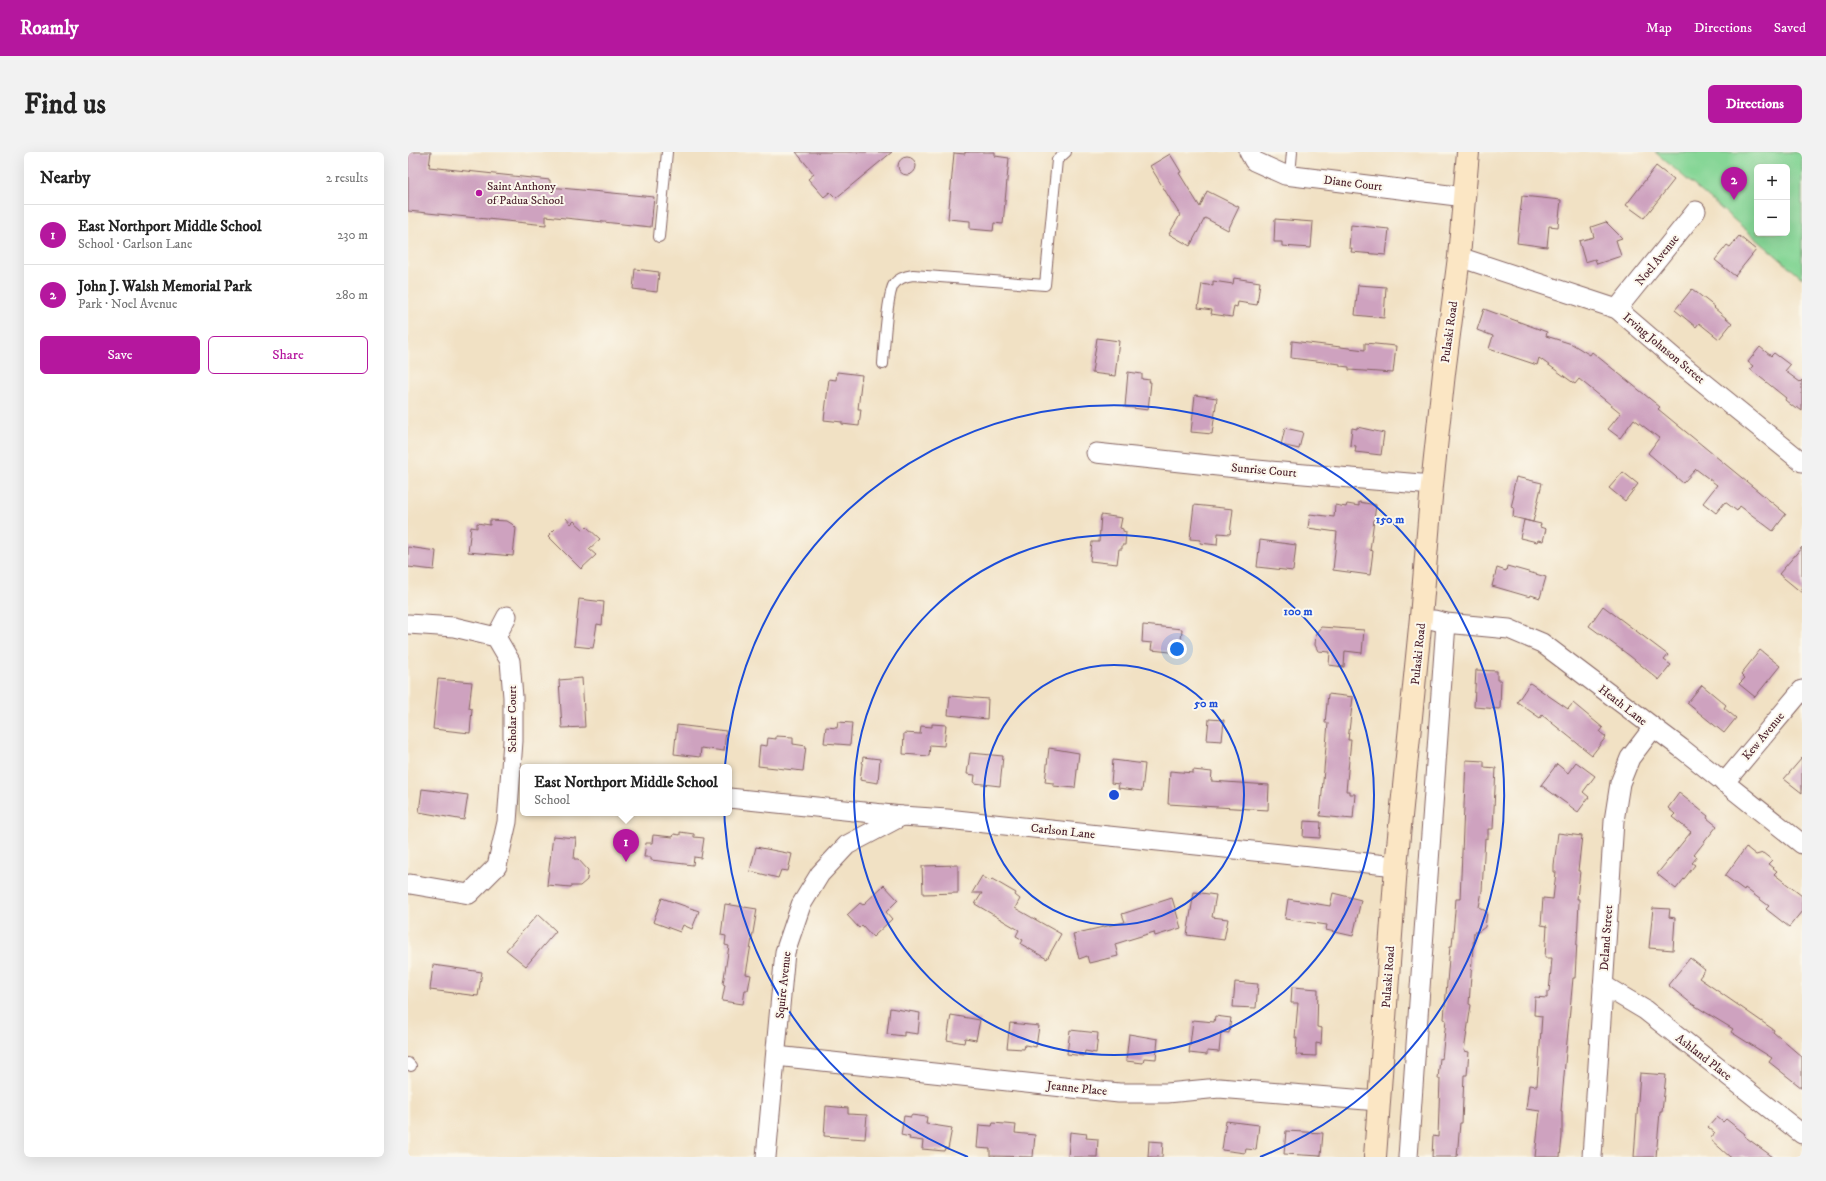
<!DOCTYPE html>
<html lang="en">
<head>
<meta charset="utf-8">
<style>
	:root { --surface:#fff; --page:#f2f2f2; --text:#222; --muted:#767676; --line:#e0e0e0; --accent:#b5179e }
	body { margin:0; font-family:"IM FELL DW Pica",serif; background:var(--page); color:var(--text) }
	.controls { position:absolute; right:12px; top:12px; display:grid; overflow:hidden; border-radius:6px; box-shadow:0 4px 16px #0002 }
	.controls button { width:36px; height:36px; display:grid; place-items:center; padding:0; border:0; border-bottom:1px solid var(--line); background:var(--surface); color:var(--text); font:20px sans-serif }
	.you { position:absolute; left:769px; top:497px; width:14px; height:14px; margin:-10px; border:3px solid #fff; border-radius:50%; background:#1a73e8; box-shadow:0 0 0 6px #1a73e833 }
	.badge { display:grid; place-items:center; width:26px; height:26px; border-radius:50%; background:var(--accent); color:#fff; font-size:13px; font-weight:700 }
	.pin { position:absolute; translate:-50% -33px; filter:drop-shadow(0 1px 2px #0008) }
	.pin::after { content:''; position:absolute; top:21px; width:14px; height:12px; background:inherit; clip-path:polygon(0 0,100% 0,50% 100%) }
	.popup { position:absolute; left:112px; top:612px; width:212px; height:52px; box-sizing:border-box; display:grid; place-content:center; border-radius:6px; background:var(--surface); filter:drop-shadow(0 1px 3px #0005); font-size:13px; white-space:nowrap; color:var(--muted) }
	.popup b { font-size:15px; color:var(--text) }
	.popup::after { content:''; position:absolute; left:50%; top:100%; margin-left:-8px; border:8px solid transparent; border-top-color:var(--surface) }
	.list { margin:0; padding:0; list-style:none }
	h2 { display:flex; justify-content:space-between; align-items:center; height:52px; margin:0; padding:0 16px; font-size:17px }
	h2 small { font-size:13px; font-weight:400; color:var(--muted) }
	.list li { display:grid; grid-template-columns:26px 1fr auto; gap:12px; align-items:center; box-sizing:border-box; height:60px; padding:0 16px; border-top:1px solid var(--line) }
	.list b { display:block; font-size:15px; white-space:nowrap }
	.list p { margin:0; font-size:13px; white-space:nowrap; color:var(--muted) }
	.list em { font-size:13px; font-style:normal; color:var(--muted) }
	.actions { display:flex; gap:8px; padding:12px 16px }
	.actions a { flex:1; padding:9px 0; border:1px solid var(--accent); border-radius:6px; text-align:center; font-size:14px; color:var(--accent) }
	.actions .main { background:var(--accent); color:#fff }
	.map { position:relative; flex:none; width:1394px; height:1005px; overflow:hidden; border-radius:6px }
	header { display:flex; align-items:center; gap:24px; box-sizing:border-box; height:56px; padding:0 20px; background:var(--accent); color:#fff }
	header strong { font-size:19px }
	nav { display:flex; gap:22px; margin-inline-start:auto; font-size:14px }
	.intro { display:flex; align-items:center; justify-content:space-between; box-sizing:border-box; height:96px; padding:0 24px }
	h1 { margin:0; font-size:28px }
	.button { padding:10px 18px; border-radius:6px; background:var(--accent); color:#fff; font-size:14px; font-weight:700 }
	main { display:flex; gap:24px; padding:0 24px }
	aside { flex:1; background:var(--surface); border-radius:6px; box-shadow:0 4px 16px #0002 }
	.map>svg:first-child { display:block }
</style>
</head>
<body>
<header>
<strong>Roamly</strong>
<nav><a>Map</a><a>Directions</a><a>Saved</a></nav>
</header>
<div class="intro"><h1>Find us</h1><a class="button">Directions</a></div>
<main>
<aside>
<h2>Nearby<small>2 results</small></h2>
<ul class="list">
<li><span class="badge">1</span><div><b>East Northport Middle School</b><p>School · Carlson Lane</p></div><em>230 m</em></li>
<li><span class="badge">2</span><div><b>John J. Walsh Memorial Park</b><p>Park · Noel Avenue</p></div><em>280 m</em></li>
</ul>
<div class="actions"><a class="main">Save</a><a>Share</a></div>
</aside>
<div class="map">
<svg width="1394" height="1005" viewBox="0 0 1394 1005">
	<rect width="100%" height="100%" fill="#fbf7ec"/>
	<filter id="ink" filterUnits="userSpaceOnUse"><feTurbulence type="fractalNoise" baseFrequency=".025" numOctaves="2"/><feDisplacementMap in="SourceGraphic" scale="8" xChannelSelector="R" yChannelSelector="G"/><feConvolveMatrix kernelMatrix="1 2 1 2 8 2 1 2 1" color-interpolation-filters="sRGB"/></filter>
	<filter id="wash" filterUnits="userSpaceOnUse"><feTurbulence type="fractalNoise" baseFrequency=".012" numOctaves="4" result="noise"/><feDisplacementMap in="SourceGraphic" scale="16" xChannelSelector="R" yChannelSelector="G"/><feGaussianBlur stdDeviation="0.9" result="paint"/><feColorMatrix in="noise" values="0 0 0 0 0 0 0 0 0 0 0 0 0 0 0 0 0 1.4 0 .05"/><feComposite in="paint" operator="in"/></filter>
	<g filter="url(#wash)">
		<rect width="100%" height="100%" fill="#f1e1c4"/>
		<path fill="#86d696" stroke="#687a60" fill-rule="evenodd" d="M 1247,0 L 1394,0 L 1394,126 ZM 1349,15 L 1379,15 L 1379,81 L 1349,81 Z"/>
		<g id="blocks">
			<g fill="#cea2bf">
				<path d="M 0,0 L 23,0 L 21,15 L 142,28 L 142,35 L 246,45 L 243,75 L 138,64 L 138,73 L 0,59 Z"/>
				<path d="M 388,0 L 484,0 L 428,46 L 422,40 L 416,45 L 400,27 L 406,22 Z"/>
				<path d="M 557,0 L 587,0 L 587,4 L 601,6 L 595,72 L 586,71 L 585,79 L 562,77 L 562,69 L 540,67 L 546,1 L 557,2 Z"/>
				<path d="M 762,2 L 773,20 L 771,21 L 792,55 L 799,39 L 831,55 L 820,78 L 797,66 L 782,94 L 761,82 L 772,63 L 742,14 Z"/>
				<circle cx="499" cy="14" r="9"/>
				<path d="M 1248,14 L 1266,28 L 1236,66 L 1218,53 Z"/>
				<path d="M 1114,44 L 1153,48 L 1150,75 L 1141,74 L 1139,95 L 1109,91 Z"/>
				<path d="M 867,67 L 905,70 L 903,96 L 874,94 L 874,90 L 866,90 Z"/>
				<path d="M 1198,70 L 1214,86 L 1208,88 L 1213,104 L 1189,112 L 1187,107 L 1177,110 L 1171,89 L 1186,85 L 1183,75 Z"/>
				<path d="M 943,73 L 981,77 L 978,103 L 943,100 L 944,96 L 941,96 Z"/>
				<path d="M 1331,84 L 1348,98 L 1327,124 L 1307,108 L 1319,93 L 1322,95 Z"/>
				<path d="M 227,117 L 251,120 L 249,140 L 225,137 Z"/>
				<path d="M 826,126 L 852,130 L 849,153 L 830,150 L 829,155 L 826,154 L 824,165 L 803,162 L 804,158 L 790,156 L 794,132 L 805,134 L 805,129 L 825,132 Z"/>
				<path d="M 950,133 L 978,135 L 976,166 L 947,163 Z"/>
				<path d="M 1284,137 L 1307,155 L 1306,156 L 1324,171 L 1311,187 L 1291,171 L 1288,175 L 1267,158 Z"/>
				<path d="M 1076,157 L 1139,180 L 1138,184 L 1164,192 L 1182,203 L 1184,200 L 1252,255 L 1250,257 L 1378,362 L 1365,379 L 1332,354 L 1329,359 L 1317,350 L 1308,361 L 1295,351 L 1309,333 L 1288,317 L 1275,331 L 1240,301 L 1251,286 L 1226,267 L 1212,286 L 1200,277 L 1213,261 L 1171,227 L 1167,232 L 1131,206 L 1129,213 L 1081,197 L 1085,184 L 1069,178 Z"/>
				<path d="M 689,186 L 711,189 L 707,224 L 684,221 Z"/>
				<path d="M 884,189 L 957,198 L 957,191 L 988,194 L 985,221 L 941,218 L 941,215 L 932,214 L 932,212 L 883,206 Z"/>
				<path d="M 1352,195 L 1363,204 L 1366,201 L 1382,213 L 1377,219 L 1392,230 L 1394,228 L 1394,259 L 1389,255 L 1388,257 L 1377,248 L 1378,246 L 1342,217 L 1345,214 L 1340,210 Z"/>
				<path d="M 429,220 L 454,223 L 450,257 L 453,257 L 451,274 L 434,272 L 434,270 L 416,268 L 421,227 L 428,228 Z"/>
				<path d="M 720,220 L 734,222 L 734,227 L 742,228 L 741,230 L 743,230 L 740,258 L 717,255 Z"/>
				<path d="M 787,243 L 809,246 L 804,282 L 783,280 Z"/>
				<path d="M 949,275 L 976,281 L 973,303 L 947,300 L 948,294 L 942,293 L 944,276 L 949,277 Z"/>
				<path d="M 877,276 L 895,280 L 891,297 L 873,293 Z"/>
				<path d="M 1215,320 L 1230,332 L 1217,349 L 1201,336 Z"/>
				<path d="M 1108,325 L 1134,331 L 1125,370 L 1105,365 L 1106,356 L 1103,355 L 1106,343 L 1104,342 Z"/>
				<path d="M 951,350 L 968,353 L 962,398 L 965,399 L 962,423 L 925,418 L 929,380 L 900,376 L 902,362 L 926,365 L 927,353 L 938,355 L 939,352 L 951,354 Z"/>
				<path d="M 786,353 L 825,357 L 822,382 L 810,381 L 809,393 L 792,391 L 793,388 L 782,387 Z"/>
				<path d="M 693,363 L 714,366 L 712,376 L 715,377 L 715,379 L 718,380 L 717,393 L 714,393 L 714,397 L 711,397 L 709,412 L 682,409 L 684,390 L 691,390 Z"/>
				<path d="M 158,366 L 163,372 L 166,369 L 176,378 L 179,375 L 192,387 L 181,397 L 188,403 L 173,417 L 140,384 Z"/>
				<path d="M 82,368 L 99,369 L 104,372 L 108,376 L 105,404 L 60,400 L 63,375 L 69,376 L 69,371 L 82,373 Z"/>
				<path d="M 1116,368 L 1133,372 L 1132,375 L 1138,377 L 1135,389 L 1130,388 L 1129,390 L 1112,386 Z"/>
				<path d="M 852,388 L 888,393 L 885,419 L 849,415 Z"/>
				<path d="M 0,395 L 28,399 L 26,418 L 0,415 Z"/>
				<path d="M 1394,395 L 1394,441 L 1371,422 Z"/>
				<path d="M 1099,414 L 1138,425 L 1132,446 L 1123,443 L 1122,445 L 1084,434 L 1089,416 L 1098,419 Z"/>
				<path d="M 171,447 L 196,450 L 194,473 L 189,472 L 185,496 L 166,494 Z"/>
				<path d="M 1195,454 L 1260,503 L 1256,508 L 1263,513 L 1251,528 L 1222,504 L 1181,474 Z"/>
				<path d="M 735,473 L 774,477 L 772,501 L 743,498 L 744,491 L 734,490 Z"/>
				<path d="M 913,475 L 956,478 L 954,501 L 937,499 L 936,515 L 921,513 L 922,500 L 910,499 L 907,493 L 908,481 Z"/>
				<path d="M 1352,498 L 1372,514 L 1347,545 L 1331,532 L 1337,526 L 1333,522 Z"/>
				<path d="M 1068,518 L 1089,519 L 1089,528 L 1093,528 L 1092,557 L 1066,555 Z"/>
				<path d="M 174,526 L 177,575 L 154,576 L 151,528 Z"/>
				<path d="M 30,527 L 64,530 L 61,556 L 64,557 L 62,581 L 25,577 Z"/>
				<path d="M 1122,531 L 1160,557 L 1165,551 L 1195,576 L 1192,580 L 1198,585 L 1184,603 L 1134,563 L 1132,566 L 1109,550 Z"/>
				<path d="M 1294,533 L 1318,553 L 1316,556 L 1328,566 L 1316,581 L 1279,551 Z"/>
				<path d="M 920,542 L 945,545 L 940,588 L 943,588 L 938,639 L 941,639 L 941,642 L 947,642 L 945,667 L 912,664 L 920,571 L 917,571 Z"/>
				<path d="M 542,544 L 580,547 L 579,567 L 540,563 Z"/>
				<path d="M 801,567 L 816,568 L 814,589 L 799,588 Z"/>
				<path d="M 430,570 L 444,571 L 442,593 L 416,591 L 418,575 L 429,576 Z"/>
				<path d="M 524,572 L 538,573 L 536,594 L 522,593 L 521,604 L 495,602 L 496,581 L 512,582 L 513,574 L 524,575 Z"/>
				<path d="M 269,573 L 318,579 L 316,599 L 293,596 L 292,605 L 266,602 Z"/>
				<path d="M 368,584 L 385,585 L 385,592 L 398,594 L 395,619 L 350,614 L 352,593 L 359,594 L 360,586 L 368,587 Z"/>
				<path d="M 641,596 L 671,601 L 667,636 L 645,634 L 645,631 L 637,630 Z"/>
				<path d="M 562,601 L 595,604 L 592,634 L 566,631 L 567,623 L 559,622 Z"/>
				<path d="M 455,605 L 472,607 L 470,631 L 452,628 Z"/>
				<path d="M 1394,606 L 1394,641 L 1376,627 Z"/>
				<path d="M 705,608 L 737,612 L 734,639 L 710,636 L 711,632 L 703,631 Z"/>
				<path d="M 1058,608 L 1076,609 L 1076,615 L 1088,616 L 1085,677 L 1080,677 L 1080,687 L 1077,686 L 1074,739 L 1071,755 L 1079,760 L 1077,775 L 1070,780 L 1066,780 L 1061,852 L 1063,853 L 1056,899 L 1061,900 L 1059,923 L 1056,923 L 1054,971 L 1052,971 L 1049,1005 L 1024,1005 L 1025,984 L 1030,985 L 1032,927 L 1030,927 L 1032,906 L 1034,907 L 1038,868 L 1036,867 L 1042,794 L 1044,794 L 1048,747 L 1052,747 Z"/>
				<path d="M 1168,610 L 1187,624 L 1175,640 L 1181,645 L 1170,660 L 1133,633 L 1149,612 L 1160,621 Z"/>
				<path d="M 785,618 L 804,620 L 803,629 L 861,633 L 860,658 L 760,652 L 762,619 L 785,621 Z"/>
				<path d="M 14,637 L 60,643 L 56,668 L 11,660 Z"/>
				<path d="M 1271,641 L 1300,664 L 1299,666 L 1309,674 L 1286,703 L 1289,705 L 1284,711 L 1287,713 L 1268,737 L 1249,722 L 1283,680 L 1264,665 L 1267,662 L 1260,656 Z"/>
				<path d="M 896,669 L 913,670 L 912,686 L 895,685 Z"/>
				<path d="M 272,680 L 286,682 L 286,685 L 296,686 L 293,706 L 286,705 L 285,713 L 243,708 L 243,705 L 236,705 L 238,691 L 244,691 L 245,683 L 265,685 L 266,682 L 272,683 Z"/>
				<path d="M 1150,681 L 1174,684 L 1170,719 L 1172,719 L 1169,747 L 1171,747 L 1171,751 L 1167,826 L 1165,826 L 1158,900 L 1153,959 L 1154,959 L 1154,985 L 1152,1005 L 1127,1005 L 1132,959 L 1118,957 L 1121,933 L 1129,934 L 1134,864 L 1126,863 L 1127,845 L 1139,846 L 1139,840 L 1141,840 L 1144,806 L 1137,806 L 1139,774 L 1133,773 L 1135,746 L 1145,747 L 1148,720 L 1146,720 L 1146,713 Z"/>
				<path d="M 145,684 L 168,686 L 166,707 L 170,707 L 180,718 L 179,728 L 172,734 L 163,734 L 163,735 L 139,733 Z"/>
				<path d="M 348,695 L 384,702 L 380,719 L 373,718 L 370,726 L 342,719 Z"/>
				<path d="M 1338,695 L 1348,703 L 1355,701 L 1364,708 L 1360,712 L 1369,719 L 1366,722 L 1394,744 L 1394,759 L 1381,775 L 1358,757 L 1361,754 L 1337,736 L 1336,738 L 1317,724 Z"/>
				<path d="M 550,713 L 550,741 L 515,742 L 514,714 Z"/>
				<path d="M 574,724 L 582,729 L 584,727 L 608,741 L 607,743 L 612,747 L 607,756 L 653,782 L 639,807 L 613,792 L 615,788 L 608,784 L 611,778 L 567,752 L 574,741 L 564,741 Z"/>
				<path d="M 476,733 L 490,748 L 478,760 L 484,767 L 465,785 L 454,773 L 451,776 L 439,763 L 452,751 L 455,753 Z"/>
				<path d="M 786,740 L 808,743 L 804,765 L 820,767 L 816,788 L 779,783 Z"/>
				<path d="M 925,741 L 953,748 L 945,784 L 918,778 L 919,773 L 877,767 L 880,747 L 922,754 Z"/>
				<path d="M 254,746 L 291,759 L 284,777 L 275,773 L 272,780 L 245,770 Z"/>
				<path d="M 764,746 L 773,776 L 747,784 L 746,780 L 707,792 L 710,804 L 681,811 L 679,804 L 671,807 L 665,782 L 717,770 L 714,762 Z"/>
				<path d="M 317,752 L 349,757 L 338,822 L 343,823 L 340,838 L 337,838 L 335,852 L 314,849 L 317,833 L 315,832 L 321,794 L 317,793 L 318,784 L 313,783 Z"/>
				<path d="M 1245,756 L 1262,757 L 1261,765 L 1267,766 L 1265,798 L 1241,796 Z"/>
				<path d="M 130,762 L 148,779 L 118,814 L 98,798 Z"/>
				<path d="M 1282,806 L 1297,818 L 1291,826 L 1366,878 L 1365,880 L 1394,905 L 1394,936 L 1361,910 L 1364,906 L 1323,880 L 1325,877 L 1284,852 L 1260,833 Z"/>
				<path d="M 25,813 L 74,820 L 70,844 L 22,838 Z"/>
				<path d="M 827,830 L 850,832 L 848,856 L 825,855 Z"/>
				<path d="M 884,835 L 910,837 L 909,875 L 914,876 L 913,892 L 908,891 L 908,904 L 888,903 L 889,886 L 887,886 L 890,851 L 883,851 Z"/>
				<path d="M 482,856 L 512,861 L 510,882 L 496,880 L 496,884 L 479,882 Z"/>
				<path d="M 543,863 L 572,868 L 568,888 L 557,886 L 556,891 L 539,888 Z"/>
				<path d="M 807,864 L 823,866 L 821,881 L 813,880 L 811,900 L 799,899 L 799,903 L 781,901 L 785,868 L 806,870 Z"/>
				<path d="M 602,871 L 631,874 L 628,895 L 617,893 L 616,897 L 599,896 Z"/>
				<path d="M 662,878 L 690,881 L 688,901 L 677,899 L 676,904 L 659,902 Z"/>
				<path d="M 721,882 L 750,887 L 748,907 L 736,906 L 735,911 L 718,909 Z"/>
				<path d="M 1232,921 L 1258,923 L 1254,960 L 1252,960 L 1248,1005 L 1226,1005 Z"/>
				<path d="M 418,954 L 440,956 L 440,962 L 459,963 L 457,987 L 416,984 Z"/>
				<path d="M 503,963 L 519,965 L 518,972 L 544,976 L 540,997 L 537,996 L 536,999 L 514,997 L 515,989 L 501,987 L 502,985 L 493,983 L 496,964 L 503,965 Z"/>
				<path d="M 1309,965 L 1315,970 L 1318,967 L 1337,982 L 1336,984 L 1365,1005 L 1322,1005 L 1302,987 L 1307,981 L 1300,975 Z"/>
				<path d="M 818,969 L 851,973 L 848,998 L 838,997 L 837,1001 L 814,998 Z"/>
				<path d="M 585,971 L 608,973 L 607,981 L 627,983 L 625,1005 L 582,1004 L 582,997 L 569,996 L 571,973 L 584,974 Z"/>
				<path d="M 878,979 L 915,981 L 913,1004 L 876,1002 Z"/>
				<path d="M 662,980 L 679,982 L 678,986 L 690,987 L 689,1005 L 660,1005 Z"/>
				<path d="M 741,989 L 755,990 L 754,1005 L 740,1005 Z"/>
			</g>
		</g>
	</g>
	<g filter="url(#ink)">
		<use href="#blocks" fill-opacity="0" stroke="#846361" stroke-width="1"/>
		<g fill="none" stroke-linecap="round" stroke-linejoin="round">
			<g stroke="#846361" stroke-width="12">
				<g id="service">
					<path d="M 882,23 L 884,0"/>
					<path d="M 251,85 L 259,0"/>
					<path d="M 475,212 C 476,197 479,141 486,132 C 491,126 498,124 505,123 L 637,133 L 649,8 L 658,0"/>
					<path d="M 0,911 L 3,914"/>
				</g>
			</g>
			<g stroke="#846361" stroke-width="21">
				<g id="minor">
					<path d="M 841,0 L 846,9 L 877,23 L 1057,45"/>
					<path d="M 1051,105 L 1209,157 L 1279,217 L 1394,310"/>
					<path d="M 1209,157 L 1288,59"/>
					<path d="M 688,301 L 838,317 L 1024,333"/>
					<path d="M 1026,468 L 1038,471 L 1101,477 L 1134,491 L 1273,596 L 1394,692"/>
					<path d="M 0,472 L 46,475 L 88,485 L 102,509 L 105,545 L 105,589 L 99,670 L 89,714 L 61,742 L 2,732"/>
					<path d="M 88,485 L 99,464"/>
					<path d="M 1316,631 L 1394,538"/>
					<path d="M 321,646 L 494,664 L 539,667 L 988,714"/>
					<path d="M 1195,833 L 1237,858 L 1394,982"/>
					<path d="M 368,904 L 711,941 L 759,941 L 811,936 L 970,949"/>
					<path d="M 358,1005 L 377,800 L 393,753 L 412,722 L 439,693 L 494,664"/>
					<path d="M 1000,1005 L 1038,471"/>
					<path d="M 1184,1005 L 1206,669 L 1212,631 L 1222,606 L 1245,576"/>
				</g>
			</g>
			<g stroke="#846361" stroke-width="24">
				<path id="secondary" d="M 967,1005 L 988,714 L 1013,465 L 1024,333 L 1036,221 L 1051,105 L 1060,0"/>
			</g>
			<use href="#service" stroke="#fff" stroke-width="10"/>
			<use href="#minor" stroke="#fff" stroke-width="19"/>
			<use href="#secondary" stroke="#fbe6c4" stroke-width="22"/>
		</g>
	</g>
	<g fill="none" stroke="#1d4ed8" stroke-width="2">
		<circle cx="706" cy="643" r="130"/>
		<circle cx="706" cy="643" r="260"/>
		<path d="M560 1005A390 390 0 1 1 852 1005"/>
	</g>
	<circle fill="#b5179e" stroke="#fbf7ec" stroke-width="1.5" cx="71" cy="41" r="4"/>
	<g text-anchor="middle" stroke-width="4" stroke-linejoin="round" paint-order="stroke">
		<g font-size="12" fill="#4a1f2b" stroke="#fbf7ec">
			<text transform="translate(945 31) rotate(7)" y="4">Diane Court</text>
			<text transform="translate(1249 108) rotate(-51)" y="4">Noel Avenue</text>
			<text transform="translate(1041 180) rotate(-82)" y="4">Pulaski Road</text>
			<text transform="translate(1256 196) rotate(40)" y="4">Irving Johnson Street</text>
			<text transform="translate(856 318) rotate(5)" y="4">Sunrise Court</text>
			<text transform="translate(1010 502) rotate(-84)" y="4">Pulaski Road</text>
			<text transform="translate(1215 553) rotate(38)" y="4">Heath Lane</text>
			<text transform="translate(104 567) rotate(-90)" y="4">Scholar Court</text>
			<text transform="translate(1355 584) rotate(-50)" y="4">Kew Avenue</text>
			<text transform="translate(655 679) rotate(6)" y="4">Carlson Lane</text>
			<text transform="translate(1198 786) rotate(-86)" y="4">Deland Street</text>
			<text transform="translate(980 825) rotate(-86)" y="4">Pulaski Road</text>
			<text transform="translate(375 833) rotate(-84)" y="4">Squire Avenue</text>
			<text transform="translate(1296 905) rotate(38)" y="4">Ashland Place</text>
			<text transform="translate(669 936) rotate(6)" y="4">Jeanne Place</text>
		</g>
		<g font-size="12" fill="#4a1f2b" stroke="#fbf7ec" text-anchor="start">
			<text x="79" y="38">Saint Anthony<tspan x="79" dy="14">of Padua School</tspan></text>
		</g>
	</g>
	<circle cx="706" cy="643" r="6" fill="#1d4ed8" stroke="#fbf7ec" stroke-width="2"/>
	<g font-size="12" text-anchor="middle" font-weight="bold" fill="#1d4ed8" stroke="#fbf7ec" stroke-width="4" stroke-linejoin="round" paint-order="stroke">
		<text x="982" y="371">150 m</text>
		<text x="890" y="463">100 m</text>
		<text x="798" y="555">50 m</text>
	</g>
</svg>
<div class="controls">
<button>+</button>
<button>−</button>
</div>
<div class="you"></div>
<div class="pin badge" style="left:218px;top:710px">1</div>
<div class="popup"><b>East Northport Middle School</b>School</div>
<div class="pin badge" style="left:1326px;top:48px">2</div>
</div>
</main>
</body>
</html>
